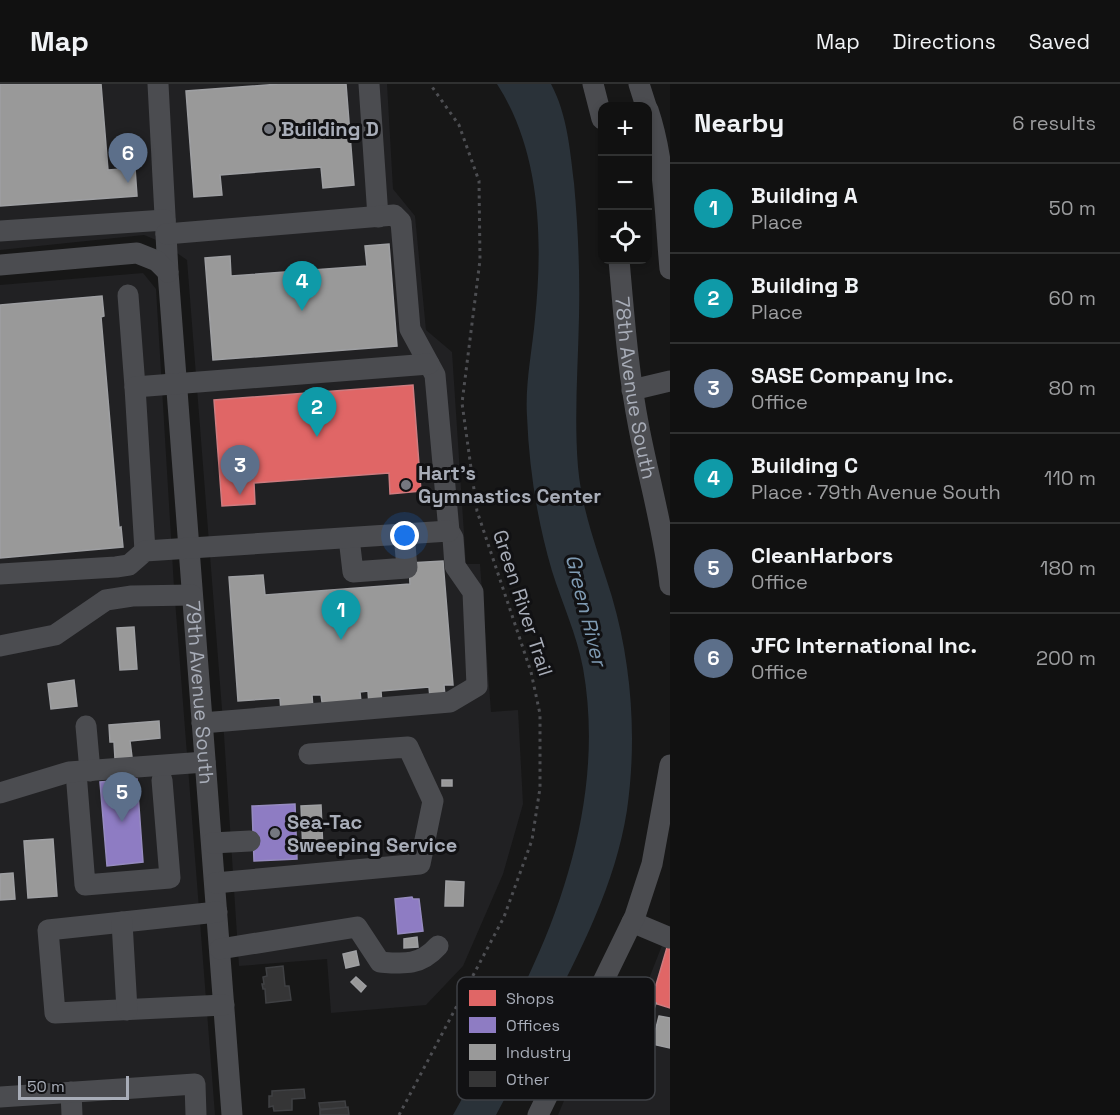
<!DOCTYPE html>
<html lang="en">
<head>
<meta charset="utf-8">
<style>
	:root { --surface:#111; --page:#1a1a1a; --text:#f1f3f6; --muted:#9c9d9f; --line:#303131; --accent:#757880 }
	body { margin:0; font-family:"Space Grotesk",sans-serif; background:var(--page); color:var(--text) }
	.controls { position:absolute; right:18px; top:18px; display:grid; overflow:hidden; border-radius:12px; box-shadow:0 3px 9px #0003 }
	.controls button { width:54px; height:54px; display:grid; place-items:center; padding:0; border:0; border-bottom:2px solid var(--line); background:var(--surface); color:var(--text); font:30px sans-serif }
	.scale { position:absolute; left:18px; bottom:15px; width:111px; box-sizing:border-box; padding-left:6px; border:3px solid #a8adb8; border-top:0; font-size:16px; line-height:21px; white-space:nowrap; color:#a8adb8; -webkit-text-stroke:4px #111113; paint-order:stroke }
	.you { position:absolute; left:405px; top:452px; width:21px; height:21px; margin:-15px; border:4px solid #fff; border-radius:50%; background:#1a73e8; box-shadow:0 0 0 9px #1a73e833 }
	.badge { display:grid; place-items:center; width:39px; height:39px; border-radius:50%; background:var(--accent); color:#fff; font-size:20px; font-weight:700 }
	.pin { position:absolute; translate:-50% -50px; filter:drop-shadow(0 2px 3px #0008) }
	.pin::after { content:''; position:absolute; top:32px; width:21px; height:18px; background:inherit; clip-path:polygon(0 0,100% 0,50% 100%) }
	.list { margin:0; padding:0; list-style:none }
	h2 { display:flex; justify-content:space-between; align-items:center; height:78px; margin:0; padding:0 24px; font-size:26px }
	h2 small { font-size:20px; font-weight:400; color:var(--muted) }
	.list li { display:grid; grid-template-columns:39px 1fr auto; gap:18px; align-items:center; box-sizing:border-box; height:90px; padding:0 24px; border-top:2px solid var(--line) }
	.list b { display:block; font-size:22px; white-space:nowrap }
	.list p { margin:0; font-size:20px; white-space:nowrap; color:var(--muted) }
	.list em { font-size:20px; font-style:normal; color:var(--muted) }
	.icon { flex:none; width:33px; height:33px; fill:none; stroke:currentColor; stroke-width:2; stroke-linecap:round; stroke-linejoin:round }
	.map { position:relative; flex:none; width:670px; height:1031px; overflow:hidden }
	header { display:flex; align-items:center; gap:36px; box-sizing:border-box; height:84px; padding:0 30px; background:var(--surface); border-bottom:2px solid var(--line) }
	header strong { font-size:28px }
	nav { display:flex; gap:33px; margin-inline-start:auto; font-size:21px }
	main { display:flex }
	aside { flex:1; background:var(--surface) }
	.map>svg:first-child { display:block }
</style>
</head>
<body>
<header>
<strong>Map</strong>
<nav><a>Map</a><a>Directions</a><a>Saved</a></nav>
</header>
<main>
<div class="map">
<svg width="670" height="1031" viewBox="0 0 670 1031">
	<rect width="100%" height="100%" fill="#171717"/>
	<g fill="#212123">
		<path d="M 0,0 L 387,0 L 393,105 L 415,132 L 426,246 L 452,268 L 466,480 L 480,480 L 491,628 L 518,626 L 523,720 L 503,790 L 463,882 L 426,921 L 331,929 L 327,875 L 239,882 L 224,651 L 187,176 L 161,158 L 144,151 L 0,166 Z"/>
		<path d="M 143,189 L 156,205 L 174,503 L 215,1031 L 0,1031 L 0,201 Z"/>
		<path d="M 670,841 L 670,1031 L 558,1031 L 573,995 L 607,1002 Z"/>
	</g>
	<path fill="#2a3239" d="M 497,0 L 551,0 C 567,30 570,65 574,99 C 578,143 580,188 579,233 C 578,283 574,333 578,383 C 582,429 599,470 612,513 C 632,581 637,656 627,726 C 615,804 576,876 540,945 C 525,974 511,1003 496,1031 L 453,1031 C 478,985 506,940 528,893 C 573,798 602,690 583,584 C 577,551 562,519 552,487 C 537,436 529,384 527,332 C 525,300 532,268 535,235 C 543,157 541,68 497,0 Z"/>
	<g fill="#e06666" stroke="#cf7b7f" stroke-width="1.5">
		<path d="M 413,301 L 421,407 L 390,410 L 389,389 L 254,399 L 255,420 L 222,422 L 214,316 Z"/>
		<path d="M 668,860 L 670,861 L 670,924 L 651,918 Z"/>
	</g>
	<g fill="#8e7cc3" stroke="#968bc0" stroke-width="1.5">
		<path d="M 137,695 L 143,778 L 107,782 L 100,698 Z"/>
		<path d="M 295,720 L 297,775 L 254,777 L 252,722 Z"/>
		<path d="M 412,813 L 413,815 L 419,815 L 423,847 L 398,850 L 395,815 Z"/>
	</g>
	<g fill="#999" stroke="#9e9fa2" stroke-width="1.5">
		<path d="M 0,0 L 101,0 L 108,86 L 135,84 L 137,112 L 0,122 Z"/>
		<path d="M 280,0 L 346,0 L 354,101 L 323,104 L 321,83 L 220,91 L 222,111 L 194,113 L 186,7 Z"/>
		<path d="M 389,160 L 397,262 L 213,276 L 205,174 L 230,172 L 231,192 L 367,182 L 365,162 Z"/>
		<path d="M 102,212 L 104,232 L 101,233 L 119,444 L 121,443 L 123,463 L 0,474 L 0,221 Z"/>
		<path d="M 443,477 L 453,601 L 444,601 L 445,613 L 430,614 L 429,603 L 381,607 L 382,621 L 369,622 L 368,607 L 360,608 L 361,618 L 323,625 L 321,611 L 312,611 L 313,625 L 281,628 L 280,614 L 238,617 L 229,493 L 263,491 L 265,511 L 410,500 L 409,479 Z"/>
		<path d="M 134,543 L 137,585 L 120,586 L 117,544 Z"/>
		<path d="M 74,596 L 77,622 L 51,625 L 48,600 Z"/>
		<path d="M 159,637 L 160,654 L 130,657 L 132,673 L 115,675 L 114,658 L 110,658 L 109,641 Z"/>
		<rect x="442" y="696" width="10" height="6"/>
		<path d="M 321,721 L 323,767 L 303,768 L 301,722 Z"/>
		<path d="M 53,755 L 57,812 L 28,814 L 24,757 Z"/>
		<path d="M 13,789 L 15,815 L 0,816 L 0,790 Z"/>
		<path d="M 446,797 L 464,798 L 463,822 L 445,822 Z"/>
		<path d="M 417,853 L 418,863 L 404,864 L 404,855 Z"/>
		<path d="M 356,867 L 359,881 L 346,884 L 343,870 Z"/>
		<path d="M 356,893 L 366,902 L 361,908 L 351,898 Z"/>
		<path d="M 635,913 L 656,919 L 648,944 L 628,938 Z"/>
		<path d="M 659,932 L 670,934 L 670,964 L 652,960 Z"/>
	</g>
	<g fill="#353536" stroke="#3f4043" stroke-width="1.5">
		<path d="M 283,882 L 285,902 L 289,902 L 291,916 L 266,919 L 265,905 L 263,905 L 262,900 L 264,900 L 263,893 L 267,892 L 266,884 Z"/>
		<path d="M 304,1005 L 305,1014 L 292,1015 L 292,1026 L 274,1027 L 273,1022 L 269,1023 L 269,1012 L 272,1012 L 272,1007 Z"/>
		<path d="M 345,1017 L 346,1024 L 320,1025 L 319,1019 Z"/>
		<path d="M 348,1023 L 349,1031 L 320,1031 L 320,1026 Z"/>
	</g>
	<g fill="none" stroke-linecap="round" stroke-linejoin="round">
		<path stroke="#4d4e52" stroke-width="3" stroke-dasharray="3 4.5" stroke-linecap="butt" d="M 399,1031 L 504,833 L 532,756 L 540,704 L 540,630 L 531,588 L 477,427 L 462,319 L 480,176 L 479,97 L 459,41 L 430,0"/>
		<g stroke="#4b4c50" stroke-width="21">
			<path id="s1" d="M 158,0 L 168,188 L 232,1031"/>
			<path d="M 369,0 L 378,133"/>
			<path d="M 593,0 L 602,35"/>
			<path d="M 639,0 L 646,22"/>
			<path d="M 648,26 C 665,76 665,132 670,185"/>
			<path d="M 0,147 L 165,136"/>
			<path d="M 166,150 L 394,131 L 401,138 L 410,245 L 435,291 L 449,447 L 453,454 L 455,482 L 473,508 L 477,602 L 450,618 L 202,639"/>
			<path id="s2" d="M 619,176 C 624,232 628,288 639,344 C 649,396 664,447 670,501"/>
			<path d="M 0,181 L 137,169 L 157,177 L 168,188"/>
			<path d="M 128,211 L 135,303"/>
			<path d="M 632,306 L 670,297"/>
			<path d="M 349,454 L 353,488 L 407,484 L 404,450"/>
			<path d="M 145,467 L 135,303 L 429,280"/>
			<path d="M 0,490 L 116,483 L 129,481 L 145,467 L 449,447"/>
			<path d="M 0,562 L 55,551 L 106,516 L 132,512 L 192,511"/>
			<path d="M 86,642 L 90,687"/>
			<path d="M 76,688 L 85,801 L 170,794 L 162,696"/>
			<path d="M 0,709 L 69,688 L 205,678"/>
			<path d="M 212,759 L 250,757"/>
			<path d="M 215,799 L 420,780 L 433,717 L 408,663 L 309,670"/>
			<path d="M 217,828 L 48,846 L 55,929 L 224,921"/>
			<path d="M 122,838 L 127,926"/>
			<path d="M 632,838 L 670,854"/>
			<path d="M 220,865 L 357,843 L 380,878 C 404,880 420,882 438,862"/>
			<path d="M 71,1008 L 72,1031"/>
			<path d="M 0,1013 L 195,1000 L 196,1031"/>
			<path d="M 538,1031 L 635,832 L 652,780 L 670,681"/>
		</g>
	</g>
	<g fill="#757880" stroke="#111113" stroke-width="2">
		<circle cx="269" cy="45" r="6"/>
		<circle cx="406" cy="401" r="6"/>
		<circle cx="275" cy="749" r="6"/>
	</g>
	<g text-anchor="middle" stroke-width="6" stroke-linejoin="round" paint-order="stroke">
		<g font-size="20" font-weight="bold" fill="#a8adb8" stroke="#111113" text-anchor="start">
			<text x="281" y="52">Building D</text>
			<text x="418" y="396">Hart's<tspan x="418" dy="23">Gymnastics Center</tspan></text>
			<text x="287" y="745">Sea-Tac<tspan x="287" dy="23">Sweeping Service</tspan></text>
		</g>
		<g font-size="20" fill="#a8adb8" stroke="#111113">
			<text dy="7" stroke="none"><textPath href="#s2" startOffset="129">78th Avenue South</textPath></text>
			<text transform="translate(523 519) rotate(72)" y="7">Green River Trail</text>
			<text dy="7" stroke="none"><textPath href="#s1" startOffset="610">79th Avenue South</textPath></text>
		</g>
		<g font-size="21" font-style="italic" fill="#7f9bb3" stroke="#111113">
			<text transform="translate(586 526) rotate(76)" y="7">Green River</text>
		</g>
	</g>
	<rect x="457" y="893" width="198" height="123" rx="9" fill="#111113" stroke="#3e4045" stroke-width="1.5"/>
	<rect x="469" y="906" width="27" height="16" fill="#e06666"/>
	<rect x="469" y="933" width="27" height="16" fill="#8e7cc3"/>
	<rect x="469" y="960" width="27" height="16" fill="#999"/>
	<rect x="469" y="987" width="27" height="16" fill="#353536"/>
	<g font-size="16" fill="#a8adb8">
		<text x="506" y="920">Shops</text>
		<text x="506" y="947">Offices</text>
		<text x="506" y="974">Industry</text>
		<text x="506" y="1001">Other</text>
	</g>
</svg>
<div class="controls">
<button>+</button>
<button>−</button>
<button><svg class="icon" aria-label="locate" viewBox="0 0 24 24"><circle cx="12" cy="12" r="6"/><path d="M12 2v4M12 18v4M2 12h4M18 12h4"/></svg></button>
</div>
<div class="scale">50 m</div>
<div class="you"></div>
<div class="pin badge" style="left:341px;top:556px;background:#0f9aa8">1</div>
<div class="pin badge" style="left:317px;top:353px;background:#0f9aa8">2</div>
<div class="pin badge" style="left:240px;top:411px;background:#5c6f8a">3</div>
<div class="pin badge" style="left:302px;top:227px;background:#0f9aa8">4</div>
<div class="pin badge" style="left:122px;top:738px;background:#5c6f8a">5</div>
<div class="pin badge" style="left:128px;top:99px;background:#5c6f8a">6</div>
</div>
<aside>
<h2>Nearby<small>6 results</small></h2>
<ul class="list">
<li><span class="badge" style="background:#0f9aa8">1</span><div><b>Building A</b><p>Place</p></div><em>50 m</em></li>
<li><span class="badge" style="background:#0f9aa8">2</span><div><b>Building B</b><p>Place</p></div><em>60 m</em></li>
<li><span class="badge" style="background:#5c6f8a">3</span><div><b>SASE Company Inc.</b><p>Office</p></div><em>80 m</em></li>
<li><span class="badge" style="background:#0f9aa8">4</span><div><b>Building C</b><p>Place · 79th Avenue South</p></div><em>110 m</em></li>
<li><span class="badge" style="background:#5c6f8a">5</span><div><b>CleanHarbors</b><p>Office</p></div><em>180 m</em></li>
<li><span class="badge" style="background:#5c6f8a">6</span><div><b>JFC International Inc.</b><p>Office</p></div><em>200 m</em></li>
</ul>
</aside>
</main>
</body>
</html>
